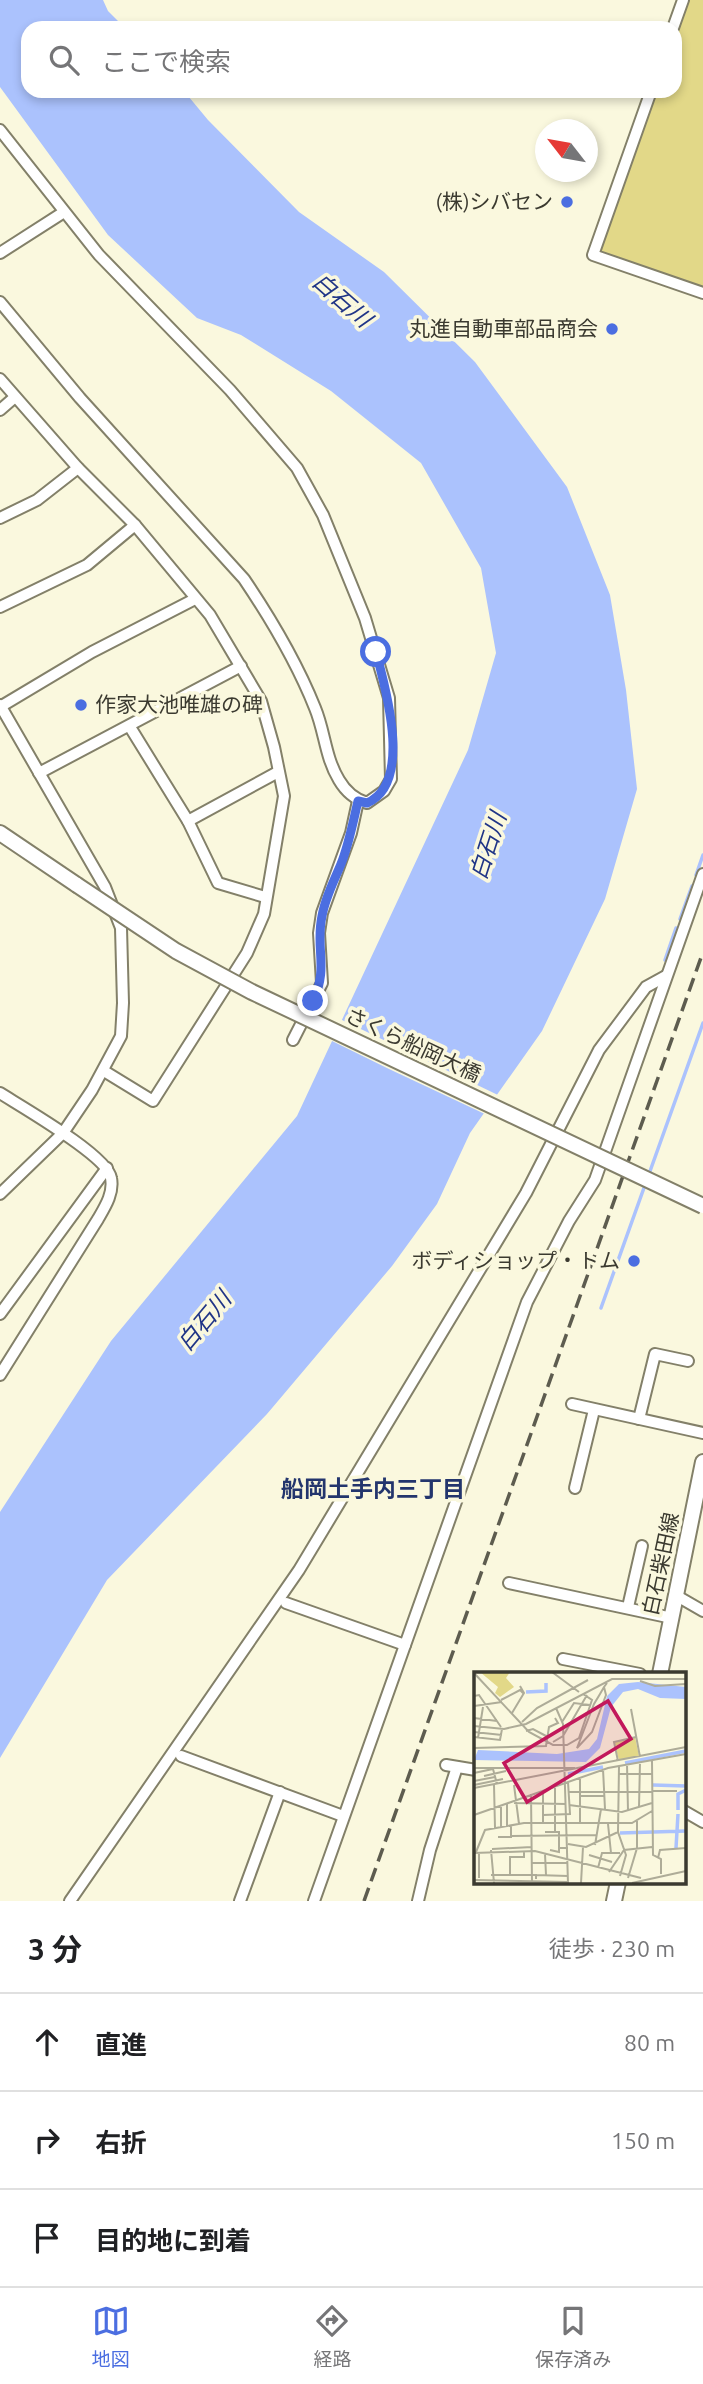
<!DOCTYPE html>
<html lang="ja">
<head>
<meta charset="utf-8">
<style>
	:root { --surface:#fff; --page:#f6f6f6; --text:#202124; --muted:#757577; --line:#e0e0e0; --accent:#4b6ee1 }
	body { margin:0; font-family:Ubuntu,"Noto Sans JP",sans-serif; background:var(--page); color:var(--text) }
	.compass { position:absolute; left:535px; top:119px; width:63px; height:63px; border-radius:50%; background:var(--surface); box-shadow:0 4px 10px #0003; rotate:301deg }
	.stop { position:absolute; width:21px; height:21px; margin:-16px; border:5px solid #4b6ee1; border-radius:50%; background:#fff }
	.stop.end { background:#4b6ee1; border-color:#fff; box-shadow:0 2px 7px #0008 }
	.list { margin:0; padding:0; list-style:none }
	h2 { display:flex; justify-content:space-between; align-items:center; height:91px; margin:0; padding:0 28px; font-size:30px }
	h2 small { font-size:23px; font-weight:400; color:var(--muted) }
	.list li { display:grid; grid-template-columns:46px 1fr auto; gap:21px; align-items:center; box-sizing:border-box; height:98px; padding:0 28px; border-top:2px solid var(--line) }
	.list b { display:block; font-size:26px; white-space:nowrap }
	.list em { font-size:23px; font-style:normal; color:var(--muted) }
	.icon { flex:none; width:38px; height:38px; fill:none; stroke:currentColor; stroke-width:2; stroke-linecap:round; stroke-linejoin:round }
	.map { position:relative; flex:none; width:703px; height:1901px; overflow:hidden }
	.search { position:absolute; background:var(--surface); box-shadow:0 4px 10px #0003; left:21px; right:21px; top:21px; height:77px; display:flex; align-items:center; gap:18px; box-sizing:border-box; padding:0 24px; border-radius:21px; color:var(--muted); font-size:26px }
	.sheet { height:385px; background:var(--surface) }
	nav { display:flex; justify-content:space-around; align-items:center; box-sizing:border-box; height:98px; border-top:2px solid var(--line); background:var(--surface); font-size:19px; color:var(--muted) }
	nav a { display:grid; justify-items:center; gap:4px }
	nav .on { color:var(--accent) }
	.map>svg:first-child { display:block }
</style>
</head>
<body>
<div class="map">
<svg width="703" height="1901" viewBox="0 0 703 1901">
	<rect width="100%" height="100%" fill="#faf8de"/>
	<path fill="#e2d888" d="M 689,0 L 703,0 L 703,287 L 599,251 L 656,91 L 675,91 L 675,38 Z"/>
	<path fill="#abc2fd" d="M 0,0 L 103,0 L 108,11 L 125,28 L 28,28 L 28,91 L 184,91 L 208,120 L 299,212 L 384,272 L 475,362 L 567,487 L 610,595 L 626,690 L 637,789 L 605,899 L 542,1031 L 470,1133 L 437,1204 L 392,1266 L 267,1414 L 107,1580 L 0,1758 L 0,1512 L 111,1341 L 297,1116 L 468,750 L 496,653 L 481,568 L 421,463 L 331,391 L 241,335 L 197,318 L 108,235 L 0,87 Z"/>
	<path fill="#faf8de" d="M 340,1019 L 500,1096 L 487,1115 L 389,1069 L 330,1040 Z"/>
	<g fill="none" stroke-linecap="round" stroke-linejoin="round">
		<g stroke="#abc2fd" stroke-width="3.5">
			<path d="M 696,875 L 703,855"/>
			<path d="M 680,919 L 692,886"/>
			<path d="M 665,960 L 676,928"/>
			<path d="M 649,1174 L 703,1023"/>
			<path d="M 601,1308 L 645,1185"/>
		</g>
		<g stroke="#838069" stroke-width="14">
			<g id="minor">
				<path d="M 673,28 L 683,0"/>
				<path d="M 651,91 L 593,255 L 703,293"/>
				<path d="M 0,130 L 99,255 L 230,390 L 297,468 L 323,515 L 365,618 L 389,698 L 391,779 L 384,791 L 367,803 C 354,799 346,792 339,780 C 325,757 325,732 315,708 C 297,663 271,619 244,579 L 80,398 L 0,302"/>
				<path d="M 0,253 L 64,212"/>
				<path d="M 0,379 L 78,468 L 135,525 L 210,615 L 261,701 L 274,747 L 284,796 L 264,914 L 247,953 L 153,1101 L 104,1071"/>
				<path d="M 0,410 L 15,397"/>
				<path d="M 0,518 L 37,500 L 78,468"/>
				<path d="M 0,607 L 87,565 L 135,525"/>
				<path d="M 0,705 L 105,887 L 121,928 L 123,1003 L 121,1036 L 92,1090 L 63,1133 L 0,1194"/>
				<path d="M 0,707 L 92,652 L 195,599"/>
				<path d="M 130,727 L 188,821 L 218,883 L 265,897"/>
				<path d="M 39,773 L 241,666"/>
				<path d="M 188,821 L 278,772"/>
				<path d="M 293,1040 L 322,983 L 319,933 L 322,913 L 351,833 L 358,801"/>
				<path d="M 0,1093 C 22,1107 108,1156 111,1178 C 114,1193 105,1207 98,1219 L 0,1375"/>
				<path d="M 0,1314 L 107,1168"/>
				<path d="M 572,1404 L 703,1433"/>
				<path d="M 639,1419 L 655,1354 L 688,1361"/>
				<path d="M 575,1488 L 594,1410"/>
				<path d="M 509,1583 L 672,1618"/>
				<path d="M 677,1596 L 703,1611"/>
				<path d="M 286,1603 L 405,1645"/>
				<path d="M 628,1607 L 642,1546"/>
				<path d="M 563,1659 L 640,1674"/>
				<path d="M 181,1756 L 343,1816"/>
				<path d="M 446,1765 L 476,1770"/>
				<path d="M 684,1811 L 703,1822"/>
				<path d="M 70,1901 L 299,1570 L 526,1193 L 599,1050 L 646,987 L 666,976"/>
				<path d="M 240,1901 L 280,1792"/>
				<path d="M 314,1901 L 527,1302 L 569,1221 L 595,1180 L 703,874"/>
				<path d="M 418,1901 L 430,1850 L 457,1767"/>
			</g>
		</g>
		<g stroke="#838069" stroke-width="18">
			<g id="major">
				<path d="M 0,833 L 77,885"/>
				<path d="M 660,1674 L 703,1462"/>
				<path d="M 614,1901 L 618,1882"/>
			</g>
		</g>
		<use href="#minor" stroke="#fff" stroke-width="10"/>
		<use href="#major" stroke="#fff" stroke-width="14"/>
		<path stroke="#5d5c4f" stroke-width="3.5" stroke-dasharray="14 7" stroke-linecap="butt" d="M 364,1901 L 703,952"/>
		<g stroke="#838069" stroke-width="18" stroke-linecap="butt">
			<path id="major-bridge" d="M 77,885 L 176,951 L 252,992 L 703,1206"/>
		</g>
		<use href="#major-bridge" stroke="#fff" stroke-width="14"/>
	</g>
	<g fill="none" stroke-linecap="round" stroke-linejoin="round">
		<path stroke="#4b6ee1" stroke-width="9" d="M 313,1001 C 329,967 315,949 322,916 C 325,898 334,881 341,864 C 349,844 353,822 358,801 L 367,803 C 413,783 386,690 376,652"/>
	</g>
	<g fill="#4b6ee1" stroke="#faf8de" stroke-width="2.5">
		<circle cx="567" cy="202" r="7"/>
		<circle cx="612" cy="329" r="7"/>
		<circle cx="81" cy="705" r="7"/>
		<circle cx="634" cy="1261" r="7"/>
	</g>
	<g text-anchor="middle" stroke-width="7" stroke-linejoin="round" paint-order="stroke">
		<g font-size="21" fill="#3b3a30" stroke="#faf8de" text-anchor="end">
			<text x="553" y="209">(株)シバセン</text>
			<text x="598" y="336">丸進自動車部品商会</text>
			<text x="95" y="712" text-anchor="start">作家大池唯雄の碑</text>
			<text x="620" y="1268">ボディショップ・トム</text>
		</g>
		<g font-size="21" fill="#3b3a30" stroke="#faf8de">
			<text transform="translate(413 1045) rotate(25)" y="7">さくら船岡大橋</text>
			<text transform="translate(661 1564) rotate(-78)" y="7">白石柴田線</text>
		</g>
		<g font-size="23" font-style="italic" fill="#203587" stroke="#faf8de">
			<text transform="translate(342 300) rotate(41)" y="8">白石川</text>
			<text transform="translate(488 846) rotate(-72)" y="8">白石川</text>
			<text transform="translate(204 1321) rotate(-50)" y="8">白石川</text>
		</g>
		<g font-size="23" font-weight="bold" fill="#23356d" stroke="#faf8de">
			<text x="373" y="1497">船岡土手内三丁目</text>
		</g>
	</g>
	<g transform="translate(474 1672)">
		<rect width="212" height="212" fill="#faf8de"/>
		<path d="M 6,0 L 36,0 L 32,6 L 40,15 L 26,25 L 21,21 L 24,15 ZM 161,65 L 165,84 L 145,88 L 140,70 Z" fill="#e2d888"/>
		<path d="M 164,10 L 212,15 L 212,27 L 186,26 L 164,17 L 149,20 L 137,35 L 126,76 L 112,90 L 0,88 L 4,78 L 83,82 L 115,77 L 123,67 L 133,24 L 145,12 Z" fill="#abc2fd"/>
		<path fill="none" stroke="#abc2fd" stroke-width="3.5" d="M 52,20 L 72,19 L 72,11M 151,91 L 212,79M 94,102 L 129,95M 179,113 L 212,114M 204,138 L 204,122 L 212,118M 146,161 L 212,159M 202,176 L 204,142"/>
		<path fill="none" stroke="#aeac98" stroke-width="2" d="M 78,0 L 105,20M 0,1 L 55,60 L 79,73 L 93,73 L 105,66 L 118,28 L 109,22M 166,9 L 181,14 L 212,12M 130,15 L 132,23 L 118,60 L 103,76 L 120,32 L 126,22 L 130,15 L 133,11M 0,24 L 5,23 L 27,55M 27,28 L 46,18 L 49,21M 0,34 L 28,30M 82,36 L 89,52 L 94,211M 157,37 L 166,85M 38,41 L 50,21 L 46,14M 0,46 L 23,49M 48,50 L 63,36 L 114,8M 88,50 L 100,31 L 116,33M 0,54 L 30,57 L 52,52 L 138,7 L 212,7M 52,59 L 59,57 L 74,65M 0,60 L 28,63M 0,65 L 26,68 L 28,57M 4,66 L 9,35M 79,70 L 89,64 L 113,23M 0,76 L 72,74 L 75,55 L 84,51 L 81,46M 144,89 L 140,70 L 162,65M 178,89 L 179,183 L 187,187 L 187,202M 153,92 L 154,139M 145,94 L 144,160 L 152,183 L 146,204M 0,96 L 101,96M 129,97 L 131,137M 0,101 L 19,97 L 23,112M 144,102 L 178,102M 10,104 L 32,99M 106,106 L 106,152M 0,109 L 21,105M 0,113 L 29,107M 20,113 L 21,156M 40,113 L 45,152M 0,116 L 212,75M 178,119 L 203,119M 94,120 L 178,120M 57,122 L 58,211M 106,124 L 130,124M 40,131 L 92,132M 33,132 L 33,154M 27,133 L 27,155M 95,133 L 148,140 L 178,131M 165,135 L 166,90M 0,143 L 134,96 L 212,82M 69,143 L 96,142 L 94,110M 69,151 L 69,118M 134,152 L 137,181M 71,160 L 85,160 L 85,176M 81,160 L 81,116M 37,164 L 122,163M 24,165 L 37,165 L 37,154M 94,172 L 112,175 L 144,160M 121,173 L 127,137M 18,177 L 58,175M 17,178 L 20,211M 76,178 L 85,180 L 85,176 L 94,176M 2,180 L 11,158 L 50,151 L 158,151 L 178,139M 0,181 L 61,179 L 167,206M 71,182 L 72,203M 115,183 L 138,190M 184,186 L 186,178 L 212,176M 58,191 L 94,191M 124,196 L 128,181 L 146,181M 135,200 L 150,178 L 178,175M 17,203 L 62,203 L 62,207M 36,203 L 36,185 L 50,185 L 50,179M 62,203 L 94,204M 5,206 L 5,180M 154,206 L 163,176 L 163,149M 0,208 L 94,210M 107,211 L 109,175M 158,211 L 212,199"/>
		<path fill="#c2185b" fill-opacity="0.15" stroke="#c2185b" stroke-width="3.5" d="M 134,29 L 157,67 L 53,130 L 30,91 Z"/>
		<rect width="212" height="212" fill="none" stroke="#3b3a30" stroke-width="3.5"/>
	</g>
</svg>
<svg class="compass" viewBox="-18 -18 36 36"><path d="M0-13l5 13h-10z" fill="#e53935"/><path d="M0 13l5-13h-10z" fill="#757577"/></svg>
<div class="stop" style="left:376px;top:652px"></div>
<div class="stop end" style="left:313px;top:1001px"></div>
<div class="search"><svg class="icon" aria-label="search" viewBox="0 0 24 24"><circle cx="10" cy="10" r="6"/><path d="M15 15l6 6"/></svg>ここで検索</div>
</div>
<section class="sheet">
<h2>3 分<small>徒歩 · 230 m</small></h2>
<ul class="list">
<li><svg class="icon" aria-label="ahead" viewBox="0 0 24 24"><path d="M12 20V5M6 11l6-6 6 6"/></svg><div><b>直進</b></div><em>80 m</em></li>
<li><svg class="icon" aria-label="right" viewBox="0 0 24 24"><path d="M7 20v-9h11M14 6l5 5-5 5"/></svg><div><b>右折</b></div><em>150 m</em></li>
<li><svg class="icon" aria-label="arrive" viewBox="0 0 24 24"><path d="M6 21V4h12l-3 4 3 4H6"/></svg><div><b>目的地に到着</b></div></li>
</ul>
</section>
<nav>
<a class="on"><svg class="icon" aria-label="map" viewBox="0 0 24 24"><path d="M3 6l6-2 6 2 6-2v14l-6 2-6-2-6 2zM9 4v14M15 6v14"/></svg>地図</a>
<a><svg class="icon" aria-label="directions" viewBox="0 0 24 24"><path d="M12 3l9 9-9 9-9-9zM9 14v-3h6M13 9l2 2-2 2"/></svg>経路</a>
<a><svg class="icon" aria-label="saved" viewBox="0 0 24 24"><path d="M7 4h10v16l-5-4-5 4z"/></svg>保存済み</a>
</nav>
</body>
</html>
